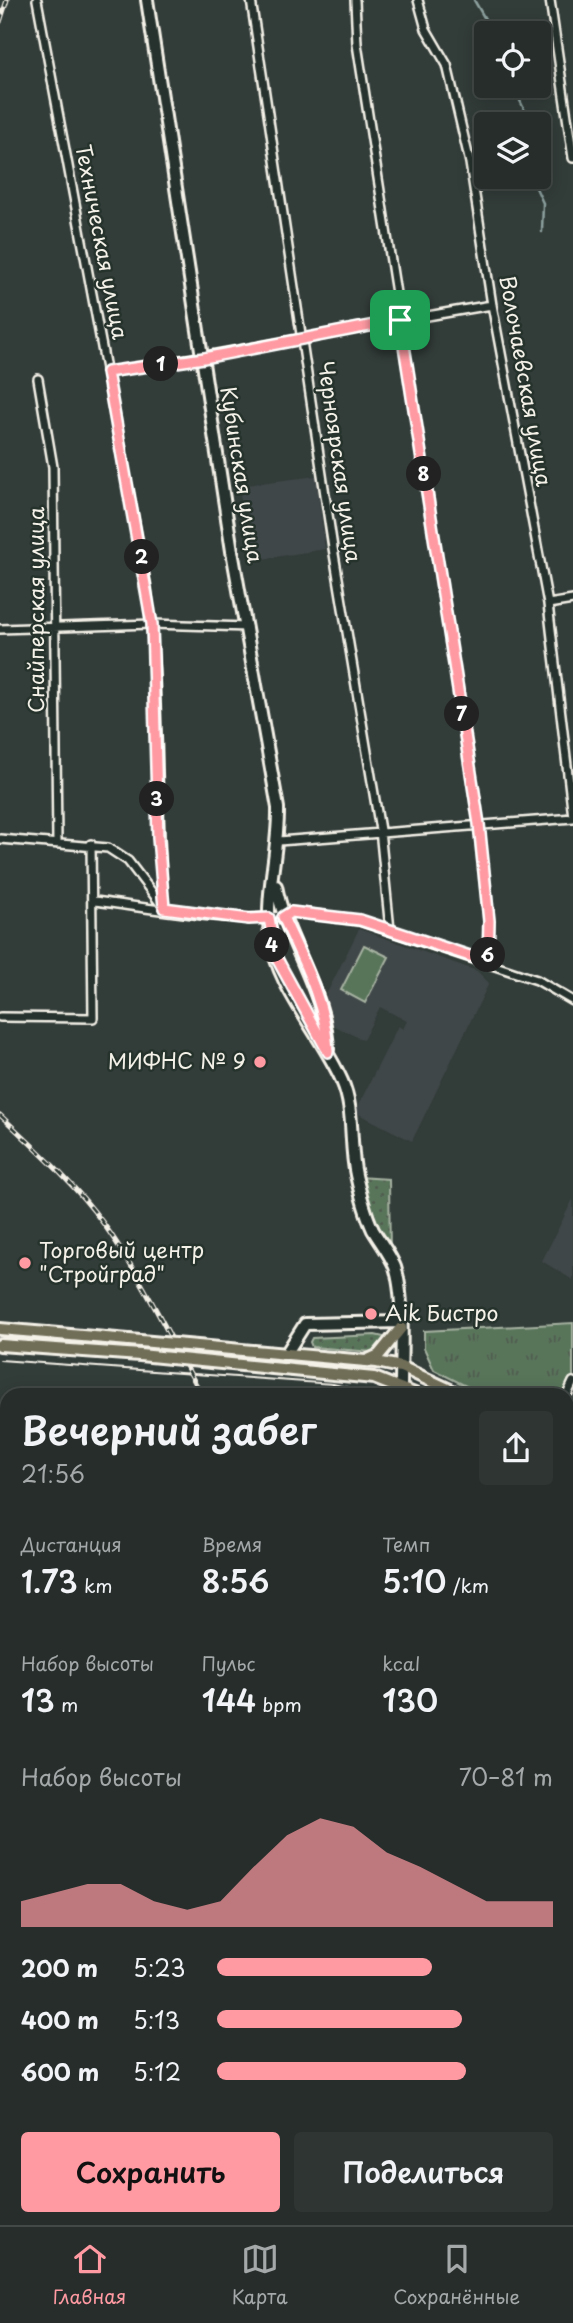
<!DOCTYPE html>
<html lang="ru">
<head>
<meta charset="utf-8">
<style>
  :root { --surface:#262d2b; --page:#2e3533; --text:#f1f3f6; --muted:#a4a8a9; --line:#424947; --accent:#ff9aa2 }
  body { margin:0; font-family:"Playpen Sans",sans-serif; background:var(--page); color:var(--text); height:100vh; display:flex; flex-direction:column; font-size:26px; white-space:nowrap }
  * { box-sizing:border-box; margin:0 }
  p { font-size:23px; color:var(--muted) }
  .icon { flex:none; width:38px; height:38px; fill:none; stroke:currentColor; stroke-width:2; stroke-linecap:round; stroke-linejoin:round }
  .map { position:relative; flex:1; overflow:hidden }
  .side { position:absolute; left:0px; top:1388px; width:574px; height:838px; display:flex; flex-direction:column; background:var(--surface); border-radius:21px 21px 0 0; box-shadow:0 4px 18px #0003,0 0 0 2px var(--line) }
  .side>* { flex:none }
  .buttons { position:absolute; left:474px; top:21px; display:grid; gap:14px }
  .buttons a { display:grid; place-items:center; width:77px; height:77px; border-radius:7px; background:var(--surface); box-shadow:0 4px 18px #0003,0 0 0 2px var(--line); font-size:35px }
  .pin { position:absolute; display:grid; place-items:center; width:60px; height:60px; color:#fff; margin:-30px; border-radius:14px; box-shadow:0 4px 10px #0006 }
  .km { position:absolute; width:35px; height:35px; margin:-18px; border-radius:50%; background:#222; color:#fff; font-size:19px; line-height:35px; text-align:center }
  .round { display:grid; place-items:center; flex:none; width:74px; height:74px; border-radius:7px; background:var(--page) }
  .head { display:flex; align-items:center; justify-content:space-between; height:119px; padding:0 21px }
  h1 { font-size:38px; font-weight:600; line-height:52px }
  .metrics { display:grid; grid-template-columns:repeat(3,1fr); gap:10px; height:119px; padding:7px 21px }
  .metrics div { display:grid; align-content:center }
  .metrics b { font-size:30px; font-weight:600 }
  .metrics small { font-size:19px; font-weight:400 }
  .metrics p { font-size:19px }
  .chart { height:196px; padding:14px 21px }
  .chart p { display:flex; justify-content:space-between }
  .chart svg { width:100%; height:126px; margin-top:7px; fill:var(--accent); opacity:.7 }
  .primary-button { display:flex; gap:14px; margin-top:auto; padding:14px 21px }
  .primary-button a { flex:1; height:80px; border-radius:7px; background:var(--accent); color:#111; font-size:28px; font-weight:600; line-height:80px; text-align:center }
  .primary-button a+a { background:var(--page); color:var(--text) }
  ul { padding:0 21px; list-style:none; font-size:23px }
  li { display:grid; grid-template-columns:112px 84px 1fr; align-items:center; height:52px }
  li i { height:18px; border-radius:9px; background:var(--accent) }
  .tabs { display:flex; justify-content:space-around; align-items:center; height:98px; border-top:2px solid var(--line); background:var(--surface); font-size:19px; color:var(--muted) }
  .tabs a { display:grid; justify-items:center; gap:4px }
  .tabs .current { color:var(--accent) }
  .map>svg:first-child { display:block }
</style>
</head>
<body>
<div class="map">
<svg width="573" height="2225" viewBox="0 0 573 2225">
  <defs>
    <pattern id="industrial-grid" width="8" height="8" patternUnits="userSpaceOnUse" patternTransform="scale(1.75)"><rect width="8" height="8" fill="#414748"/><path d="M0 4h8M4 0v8" fill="none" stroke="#5d6262"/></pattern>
    <pattern id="grass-dots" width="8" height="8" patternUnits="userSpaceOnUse" patternTransform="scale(1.75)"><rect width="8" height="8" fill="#59745a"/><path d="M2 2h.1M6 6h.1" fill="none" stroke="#505c4f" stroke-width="1.8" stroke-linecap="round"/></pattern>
    <pattern id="forest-firs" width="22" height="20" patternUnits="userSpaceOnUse" patternTransform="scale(1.75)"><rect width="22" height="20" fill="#59745a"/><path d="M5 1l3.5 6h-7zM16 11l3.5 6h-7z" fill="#505c4f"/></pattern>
    <pattern id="park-tufts" width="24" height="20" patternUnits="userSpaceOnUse" patternTransform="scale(1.75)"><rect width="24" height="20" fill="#59745a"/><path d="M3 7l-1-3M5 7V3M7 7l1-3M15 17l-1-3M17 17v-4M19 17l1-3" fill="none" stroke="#505c4f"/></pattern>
  </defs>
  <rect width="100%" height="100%" fill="#323c39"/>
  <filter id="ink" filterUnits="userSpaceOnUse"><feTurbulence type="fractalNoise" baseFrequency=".0143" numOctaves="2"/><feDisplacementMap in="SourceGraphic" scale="14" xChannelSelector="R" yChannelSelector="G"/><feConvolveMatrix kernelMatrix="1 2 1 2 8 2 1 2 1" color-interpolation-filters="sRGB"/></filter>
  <g filter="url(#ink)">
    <!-- built -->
    <path fill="#414748" d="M316 476 325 549 250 561 239 486Z
      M359 929 477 971 489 983 412 1141 355 1112 398 1026 403 1029 407 1021 380 1007 363 1040 333 1025 324 999Z
      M573 1199V1280L542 1261Z"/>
    <!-- industrial -->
    <path fill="url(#industrial-grid)" d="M7 1589V2219H567V1638L573 1640V2225H0V1604Z"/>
    <!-- grass -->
    <path fill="url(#grass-dots)" stroke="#a6b2a1" stroke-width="2" d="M358 1177 389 1179 390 1254 375 1230Z
      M375 1335 388 1338 372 1352 312 1347 310 1342 312 1338Z"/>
    <!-- forest -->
    <path fill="url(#forest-firs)" stroke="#a6b2a1" stroke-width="2" d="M567 1499 573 1502V1603L567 1601Z"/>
    <!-- park -->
    <path fill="url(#park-tufts)" stroke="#a6b2a1" stroke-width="2" d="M573 1323V1388L567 1395H484L434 1370 424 1348V1331Z"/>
    <!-- pitch -->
    <path fill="#59745a" stroke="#a6b2a1" stroke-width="2" d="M364 945 389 957 365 1003 341 990Z"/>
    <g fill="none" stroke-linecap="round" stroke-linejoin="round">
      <!-- stream -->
      <path stroke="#8ea29f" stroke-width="2.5" d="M474 0 485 19 488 33
        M513 86 524 109 525 124
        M531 177 543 203 542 232"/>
      <!-- street casing -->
      <g stroke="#f4f1e8" stroke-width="12">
        <path id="street" d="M37 0 147 588C161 694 155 802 164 908
          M251 0 333 548 380 830 390 930
          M355 0 357 44 479 824 489 921 488 962
          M418 0 426 29 447 65 470 163 492 305 548 604 573 817
          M550 0 573 158
          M107 372C236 353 363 326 492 305
          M38 379 53 467 57 842
          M548 604 573 600
          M0 629 152 624 247 627
          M0 839 108 848 128 861 164 908
          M279 841 573 818
          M94 901C132 905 263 929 291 912L360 921 537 980 573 1001
          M0 1017 93 1018 91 844
          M567 1395 573 1382"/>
      </g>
      <!-- secondary casing -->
      <g stroke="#f4f1e8" stroke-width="16">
        <path id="secondary" d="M147 0 232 551 278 808C279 849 265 894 270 934 276 987 321 1033 342 1081 355 1110 349 1144 356 1175 360 1193 365 1213 373 1230 380 1242 390 1254 395 1267 405 1297 401 1355 401 1388
          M276 886C287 944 326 991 328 1050
          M286 1354 305 1324 401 1322"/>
      </g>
      <!-- primary casing -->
      <g stroke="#f4f1e8" stroke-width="16">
        <path id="primary" d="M0 1329 129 1340
          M0 1345 140 1355
          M209 1347 377 1362 401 1367 461 1395
          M366 1361 379 1355 401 1328
          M211 1362 374 1378 417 1395
          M567 1450 573 1453
          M567 1471 573 1474"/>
      </g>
      <!-- street -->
      <use href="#street" stroke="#26332d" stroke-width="7"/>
      <!-- secondary -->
      <use href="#secondary" stroke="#26332d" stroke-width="10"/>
      <!-- primary -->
      <use href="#primary" stroke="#716e59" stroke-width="10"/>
      <!-- tram -->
      <path stroke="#f4f1e8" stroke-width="2" d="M0 1360 333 1384 376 1395
        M567 1493 573 1496"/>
      <!-- rail casing -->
      <g stroke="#f4f1e8" stroke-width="5">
        <path id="rail" d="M0 22 7 0
          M0 1115C36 1149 74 1183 103 1223 142 1277 169 1337 202 1395
          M567 1608 573 1609"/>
      </g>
      <!-- rail -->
      <use href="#rail" stroke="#26332d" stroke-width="2.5" stroke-dasharray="8" stroke-linecap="butt"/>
      <!-- primary-bridge casing -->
      <g stroke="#f4f1e8" stroke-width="16" stroke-linecap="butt">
        <path id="primary-bridge" d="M129 1340 209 1347
          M140 1355 211 1362"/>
      </g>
      <!-- primary-bridge -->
      <use href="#primary-bridge" stroke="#716e59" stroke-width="10"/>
    </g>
  </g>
  <g fill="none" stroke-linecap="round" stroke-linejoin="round" filter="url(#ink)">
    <!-- route casing -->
    <g stroke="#fff" stroke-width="14">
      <path id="route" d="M400 320 479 824 489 921 488 962 360 920 291 912 283 917C303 961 326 1003 328 1052L276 957 269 918 249 919 164 908 158 838 152 624 107 372 204 358Z"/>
    </g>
    <!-- route -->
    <use href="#route" stroke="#ff9aa2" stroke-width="9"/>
  </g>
  <!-- markers -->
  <g fill="#ff9aa2" stroke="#26332d" stroke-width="2.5">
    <circle cx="260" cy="1062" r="7"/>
    <circle cx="25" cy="1263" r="7"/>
    <circle cx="371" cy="1314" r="7"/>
  </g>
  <g text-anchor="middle" stroke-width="5" stroke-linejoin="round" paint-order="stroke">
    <!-- street labels -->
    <g font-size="21" fill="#f4f1e8" stroke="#26332d">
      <text transform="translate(101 242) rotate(79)" y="7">Техническая улица</text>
      <text transform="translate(525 381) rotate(80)" y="7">Волочаевская улица</text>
      <text transform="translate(339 462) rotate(82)" y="7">Черноярская улица</text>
      <text transform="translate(241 475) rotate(81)" y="7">Кубинская улица</text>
      <text transform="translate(37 610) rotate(-90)" y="7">Снайперская улица</text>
    </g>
    <!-- poi labels -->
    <g font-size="21" fill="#f4f1e8" stroke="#26332d" text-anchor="start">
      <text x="246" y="1069" text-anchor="end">МИФНС № 9</text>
      <text x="39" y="1258">Торговый центр<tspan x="39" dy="24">"Стройград"</tspan></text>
      <text x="385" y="1321">Aik Бистро</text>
    </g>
  </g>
</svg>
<div class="buttons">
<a><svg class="icon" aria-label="locate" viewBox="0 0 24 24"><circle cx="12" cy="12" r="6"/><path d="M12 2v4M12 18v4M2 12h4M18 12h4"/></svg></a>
<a><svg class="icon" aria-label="layers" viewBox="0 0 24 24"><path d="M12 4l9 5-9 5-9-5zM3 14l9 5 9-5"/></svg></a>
</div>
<div class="pin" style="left:400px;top:320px;background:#1e9e55"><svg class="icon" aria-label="arrive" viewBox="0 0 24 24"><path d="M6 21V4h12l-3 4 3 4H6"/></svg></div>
<b class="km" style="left:161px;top:364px">1</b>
<b class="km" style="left:142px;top:557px">2</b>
<b class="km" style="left:157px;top:799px">3</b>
<b class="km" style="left:272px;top:945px">4</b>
<b class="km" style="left:488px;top:955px">6</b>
<b class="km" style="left:462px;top:714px">7</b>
<b class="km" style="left:424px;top:474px">8</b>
<section class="side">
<div class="head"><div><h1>Вечерний забег</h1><p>21:56</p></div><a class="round"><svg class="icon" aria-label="share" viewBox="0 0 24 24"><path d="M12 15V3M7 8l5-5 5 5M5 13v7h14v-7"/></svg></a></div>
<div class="metrics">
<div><p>Дистанция</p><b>1.73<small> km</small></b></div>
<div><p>Время</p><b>8:56</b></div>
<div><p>Темп</p><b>5:10<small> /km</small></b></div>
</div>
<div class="metrics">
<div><p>Набор высоты</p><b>13<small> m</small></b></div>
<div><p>Пульс</p><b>144<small> bpm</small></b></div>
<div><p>kcal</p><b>130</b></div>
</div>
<div class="chart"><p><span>Набор высоты</span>70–81 m</p>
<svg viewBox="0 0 160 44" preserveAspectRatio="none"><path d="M0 44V35L10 32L20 29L30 29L40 35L50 38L60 35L70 23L80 12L90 6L100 9L110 18L120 23L130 29L140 35L150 35L160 35V44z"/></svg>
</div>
<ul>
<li><b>200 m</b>5:23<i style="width:64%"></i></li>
<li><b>400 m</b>5:13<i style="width:73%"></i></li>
<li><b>600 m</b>5:12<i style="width:74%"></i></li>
</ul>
<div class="primary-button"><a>Сохранить</a><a>Поделиться</a></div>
</section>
</div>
<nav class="tabs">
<a class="current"><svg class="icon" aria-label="home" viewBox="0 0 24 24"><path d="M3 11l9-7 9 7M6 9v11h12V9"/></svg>Главная</a>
<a><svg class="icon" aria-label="map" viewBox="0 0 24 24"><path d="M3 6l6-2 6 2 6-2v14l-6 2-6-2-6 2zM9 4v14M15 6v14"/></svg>Карта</a>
<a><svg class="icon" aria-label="saved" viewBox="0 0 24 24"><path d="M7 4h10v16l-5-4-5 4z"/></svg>Сохранённые</a>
</nav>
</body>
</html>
